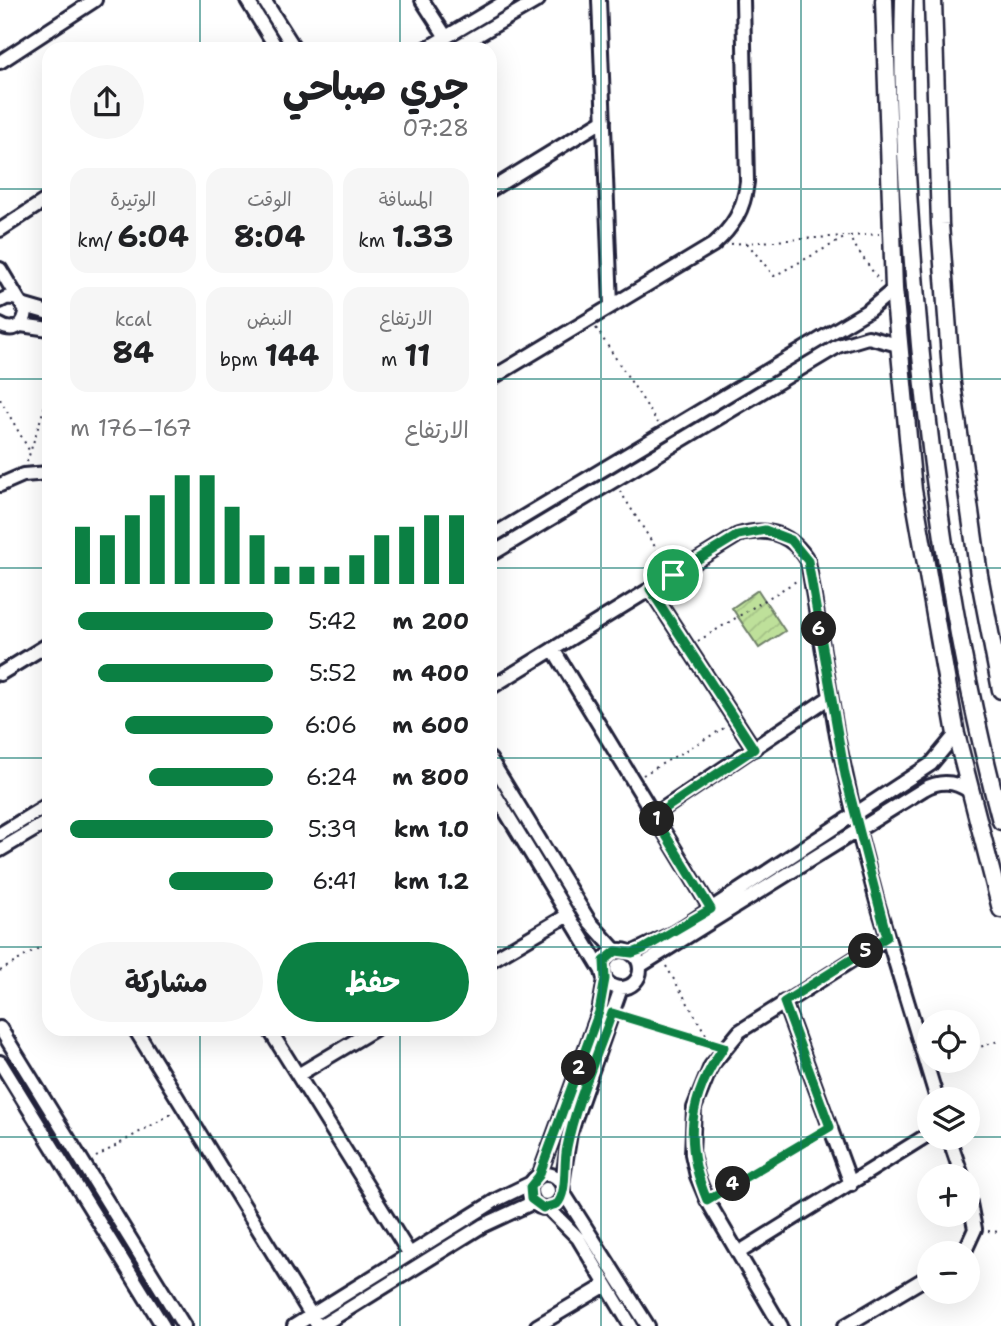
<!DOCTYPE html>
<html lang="ar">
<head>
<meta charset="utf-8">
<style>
  :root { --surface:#fff; --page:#f6f6f6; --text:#202124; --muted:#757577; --accent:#0b8043 }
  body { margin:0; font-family:"Shantell Sans","Playpen Sans Arabic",sans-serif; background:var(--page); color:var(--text); direction:rtl; height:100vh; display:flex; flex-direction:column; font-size:26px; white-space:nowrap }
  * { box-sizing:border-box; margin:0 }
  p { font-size:23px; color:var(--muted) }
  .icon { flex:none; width:38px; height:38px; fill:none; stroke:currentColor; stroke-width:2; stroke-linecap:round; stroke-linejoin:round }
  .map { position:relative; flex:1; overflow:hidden; direction:ltr }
  .panel { position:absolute; left:42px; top:42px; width:455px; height:994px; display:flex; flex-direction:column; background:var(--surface); border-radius:21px; box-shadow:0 7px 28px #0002; direction:rtl }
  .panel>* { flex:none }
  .buttons { position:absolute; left:917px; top:1010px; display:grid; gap:14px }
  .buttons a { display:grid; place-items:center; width:63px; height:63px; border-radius:50%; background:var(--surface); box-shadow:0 7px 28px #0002; font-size:35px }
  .pin { position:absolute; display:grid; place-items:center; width:60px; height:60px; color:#fff; margin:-30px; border:4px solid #fff; border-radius:50%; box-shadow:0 2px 7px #0007 }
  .km { position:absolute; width:35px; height:35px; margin:-18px; border-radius:50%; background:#222; color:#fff; font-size:19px; line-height:35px; text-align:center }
  .round { display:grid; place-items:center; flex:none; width:74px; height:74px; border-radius:37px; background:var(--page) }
  .overview { display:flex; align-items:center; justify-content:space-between; height:119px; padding:0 28px }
  h1 { font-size:38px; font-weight:700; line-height:52px }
  .metrics { display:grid; grid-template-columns:repeat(3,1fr); gap:10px; height:119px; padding:7px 28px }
  .metrics div { display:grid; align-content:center; border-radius:18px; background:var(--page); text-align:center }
  .metrics b { font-size:30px; font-weight:700 }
  .metrics small { font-size:19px; font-weight:400 }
  .metrics p { font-size:19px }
  .chart { height:196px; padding:14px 28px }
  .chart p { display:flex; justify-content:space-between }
  .chart svg { width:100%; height:126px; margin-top:7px; stroke:var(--accent); stroke-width:6 }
  .cta { display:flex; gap:14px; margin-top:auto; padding:14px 28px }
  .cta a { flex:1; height:80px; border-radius:42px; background:var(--accent); color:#fff; font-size:28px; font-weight:700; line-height:80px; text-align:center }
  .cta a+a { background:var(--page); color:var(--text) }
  ul { padding:0 28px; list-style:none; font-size:23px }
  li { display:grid; grid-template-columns:112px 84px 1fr; align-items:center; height:52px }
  li i { height:18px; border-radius:9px; background:var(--accent) }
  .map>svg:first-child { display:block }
</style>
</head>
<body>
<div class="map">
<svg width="1001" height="1326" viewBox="0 0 1001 1326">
  <defs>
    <pattern id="garden-furrows" width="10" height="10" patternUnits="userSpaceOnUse" patternTransform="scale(1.75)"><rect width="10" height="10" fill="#bee09a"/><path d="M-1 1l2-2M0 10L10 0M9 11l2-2" fill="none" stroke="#a3c086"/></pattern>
  </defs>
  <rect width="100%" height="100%" fill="#fff"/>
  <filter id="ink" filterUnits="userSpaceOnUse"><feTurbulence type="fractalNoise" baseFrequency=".0143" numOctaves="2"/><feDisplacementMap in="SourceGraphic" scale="14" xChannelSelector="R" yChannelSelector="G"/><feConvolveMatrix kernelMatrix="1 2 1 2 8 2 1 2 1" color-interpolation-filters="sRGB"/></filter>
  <g filter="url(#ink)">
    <!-- garden -->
    <path fill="url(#garden-furrows)" stroke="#70816a" stroke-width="2" d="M758 590 785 631 759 648 732 608Z"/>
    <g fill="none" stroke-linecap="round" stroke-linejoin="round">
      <!-- street casing -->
      <g stroke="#22223b" stroke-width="18">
        <path id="street" d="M247 0 277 49
          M264 0 295 49
          M422 0 446 37
          M599 0 611 305
          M426 49 508 0
          M454 49 538 0
          M0 62 95 0
          M490 190 604 120
          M0 230 49 198
          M0 269 18 299
          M0 301 8 297 18 299 26 311C25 326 13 333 0 325
          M25 306 49 313
          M21 325 49 329
          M490 379 713 245C733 227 744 210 747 182L743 0
          M0 485 23 475 49 473
          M490 537 869 310 894 289
          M490 555 838 346 868 337 898 345
          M650 589 754 749
          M553 649 711 909
          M0 674 49 644
          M490 688 738 535C768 526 792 534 808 561L837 736 854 814 877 902 937 1099
          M490 759 589 921 616 951
          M490 786 602 971
          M654 815 830 697
          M0 834 49 804
          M0 850 49 821
          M602 969a19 19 0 1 1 38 0a19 19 0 1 1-38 0Z
          M632 953 674 933 931 764 956 734
          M490 961 568 915
          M640 966 924 789C940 780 954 781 969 791
          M784 1002 851 1184
          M0 1028 184 1326
          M135 1029 318 1326
          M269 1029 409 1253
          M0 1062 163 1326
          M298 1075 375 1029
          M949 1138 962 1176
          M529 1191a17 17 0 1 1 34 0a17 17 0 1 1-34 0Z
          M539 1176 599 1012 605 979
          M562 1184 570 1133 621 988
          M563 1192 648 1326
          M548 1208 578 1238 631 1326
          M738 1253 929 1134
          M964 1253 975 1229 968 1193
          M294 1326 498 1199 531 1183
          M321 1326 482 1226 534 1202
          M537 1326 606 1285
          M781 1326 707 1200 697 1176 692 1154 694 1108 711 1066 740 1031 887 938
          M845 1326 929 1276"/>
      </g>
      <!-- secondary casing -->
      <g stroke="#22223b" stroke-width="21">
        <path id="secondary" d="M884 0 894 289 913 490 956 734 1001 909
          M904 0C901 95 907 192 915 287 929 466 954 647 1001 821
          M933 0 940 224 952 384 979 575 1001 690"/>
      </g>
      <!-- path -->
      <path stroke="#22223b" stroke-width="2" stroke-dasharray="2 5" stroke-linecap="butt" d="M850 236 879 234
        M747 243 774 276 848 236 880 282
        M731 244 844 236
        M596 328 658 423
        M0 399 29 450
        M27 462 49 393
        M620 491 667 566
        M698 641 798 580
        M643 775 726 727
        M666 966 711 1043
        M0 971 49 942
        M624 1017 713 1044
        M968 1051 1001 1040
        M96 1157 173 1113
        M716 1194 820 1133
        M988 1231 1001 1232"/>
      <!-- street -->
      <use href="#street" stroke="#fff" stroke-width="12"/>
      <!-- secondary -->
      <use href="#secondary" stroke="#fff" stroke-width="16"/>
    </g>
  </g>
  <g fill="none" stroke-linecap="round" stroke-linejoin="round" filter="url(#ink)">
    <!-- route casing -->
    <g stroke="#fff" stroke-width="14">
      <path id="route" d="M765 530 791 540 808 561 845 775 887 937 784 1002 830 1127 707 1200C683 1143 688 1097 724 1047L612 1013C597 1057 576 1101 567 1147 563 1164 568 1192 557 1204L543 1208 531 1199 530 1187 539 1176 599 1012 605 979 604 961 616 951 632 953 643 949 711 909 654 816 754 749 650 589 738 535Z"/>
    </g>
    <!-- route -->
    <use href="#route" stroke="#0b8043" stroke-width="9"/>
  </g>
  <!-- grid -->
  <path fill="none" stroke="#0f766e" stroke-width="2" stroke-opacity="0.55" d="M200 0V49M400 0V49M601 0V1326M801 0V1326M0 189H49M490 189H1001M0 379H49M490 379H1001M0 568H49M490 568H1001M0 758H49M490 758H1001M0 947H49M490 947H1001M200 1029V1326M400 1029V1326M0 1137H929M968 1137H1001"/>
</svg>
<div class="buttons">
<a><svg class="icon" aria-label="locate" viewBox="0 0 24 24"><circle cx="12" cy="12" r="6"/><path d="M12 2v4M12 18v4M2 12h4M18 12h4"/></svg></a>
<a><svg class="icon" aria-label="layers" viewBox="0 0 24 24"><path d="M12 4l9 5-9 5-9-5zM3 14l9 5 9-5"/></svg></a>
<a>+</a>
<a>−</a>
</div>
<div class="pin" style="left:673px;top:575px;background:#1e9e55"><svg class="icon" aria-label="arrive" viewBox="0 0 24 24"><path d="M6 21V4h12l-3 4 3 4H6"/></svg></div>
<b class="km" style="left:657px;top:819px">1</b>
<b class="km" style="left:579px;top:1068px">2</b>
<b class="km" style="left:733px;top:1184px">4</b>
<b class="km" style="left:866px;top:951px">5</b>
<b class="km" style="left:819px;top:629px">6</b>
<section class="panel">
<div class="overview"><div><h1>جري صباحي</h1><p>07:28</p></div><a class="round"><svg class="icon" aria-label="share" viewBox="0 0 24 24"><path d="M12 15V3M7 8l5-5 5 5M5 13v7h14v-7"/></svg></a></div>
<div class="metrics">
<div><p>المسافة</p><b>1.33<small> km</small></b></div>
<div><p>الوقت</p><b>8:04</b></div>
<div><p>الوتيرة</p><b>6:04<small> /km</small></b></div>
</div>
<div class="metrics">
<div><p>الارتفاع</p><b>11<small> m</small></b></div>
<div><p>النبض</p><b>144<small> bpm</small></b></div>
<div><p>kcal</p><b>84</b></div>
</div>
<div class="chart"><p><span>الارتفاع</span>167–176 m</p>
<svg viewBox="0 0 160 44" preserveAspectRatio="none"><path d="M5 44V24M15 44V27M25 44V20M35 44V13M45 44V6M55 44V6M65 44V17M75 44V27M85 44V38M95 44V38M105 44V38M115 44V34M125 44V27M135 44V24M145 44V20M155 44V20"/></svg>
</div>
<ul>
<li><b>200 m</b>5:42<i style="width:96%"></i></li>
<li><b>400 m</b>5:52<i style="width:86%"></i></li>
<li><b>600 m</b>6:06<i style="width:73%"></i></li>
<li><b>800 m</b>6:24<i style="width:61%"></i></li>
<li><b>1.0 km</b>5:39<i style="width:100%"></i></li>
<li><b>1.2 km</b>6:41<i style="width:51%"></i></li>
</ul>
<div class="cta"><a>حفظ</a><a>مشاركة</a></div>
</section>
</div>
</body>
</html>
